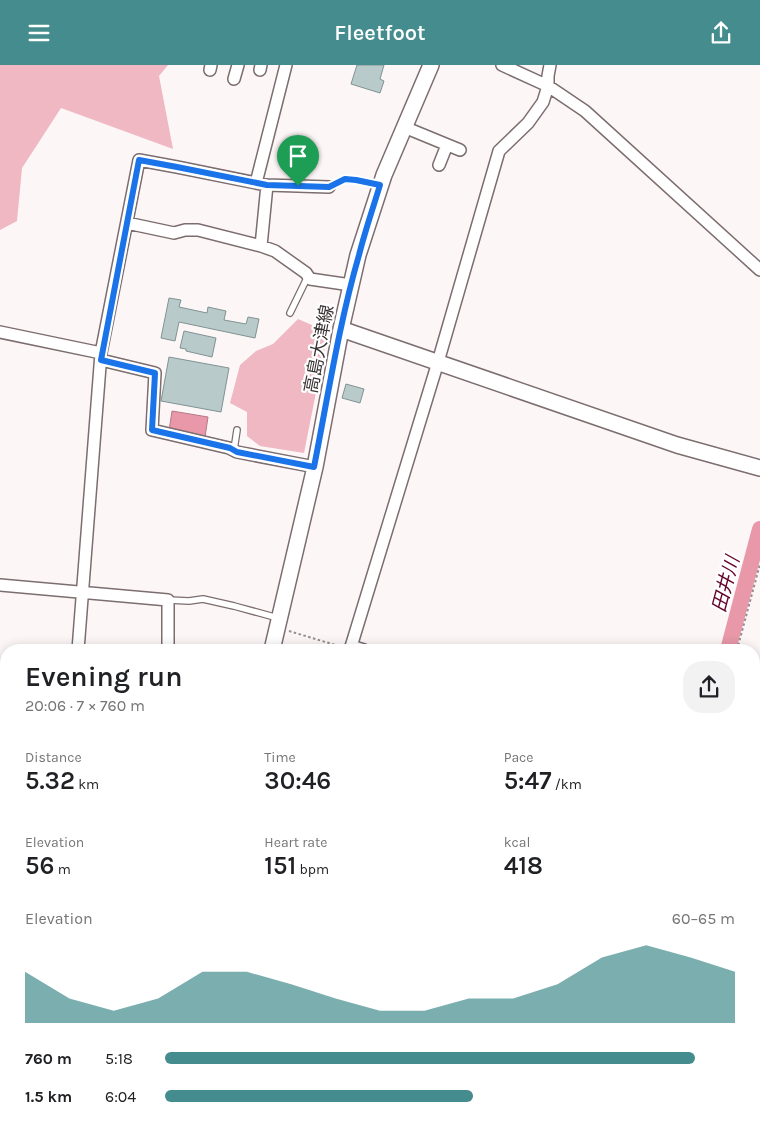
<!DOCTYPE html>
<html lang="en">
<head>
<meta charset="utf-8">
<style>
  :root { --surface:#fff; --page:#f2f2f2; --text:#202124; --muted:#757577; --accent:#448c8d }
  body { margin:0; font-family:Karla,"Noto Sans JP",sans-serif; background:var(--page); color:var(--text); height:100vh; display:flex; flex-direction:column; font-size:19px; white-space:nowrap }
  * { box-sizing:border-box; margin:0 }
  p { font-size:16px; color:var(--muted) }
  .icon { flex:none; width:28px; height:28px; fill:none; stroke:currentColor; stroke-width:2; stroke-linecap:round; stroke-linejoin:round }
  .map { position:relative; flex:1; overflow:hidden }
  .panel { position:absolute; left:0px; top:579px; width:760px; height:481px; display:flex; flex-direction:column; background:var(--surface); border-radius:20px 20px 0 0; box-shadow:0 2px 12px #0003 }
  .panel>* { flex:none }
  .pin { position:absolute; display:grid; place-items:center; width:42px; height:42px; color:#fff; margin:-51px -21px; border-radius:50% 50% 50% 0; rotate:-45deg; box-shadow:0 0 5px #0007 }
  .pin .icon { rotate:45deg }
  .round { display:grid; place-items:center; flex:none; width:52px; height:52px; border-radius:20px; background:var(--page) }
  .summary { display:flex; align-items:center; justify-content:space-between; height:85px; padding:0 25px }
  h1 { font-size:28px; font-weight:600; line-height:38px }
  .metrics { display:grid; grid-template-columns:repeat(3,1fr); gap:8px; height:85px; padding:5px 25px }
  .metrics div { display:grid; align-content:center }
  .metrics b { font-size:25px; font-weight:600 }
  .metrics small { font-size:14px; font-weight:400 }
  .metrics p { font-size:14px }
  .chart { height:140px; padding:10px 25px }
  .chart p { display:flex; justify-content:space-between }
  .chart svg { width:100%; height:90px; margin-top:5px; fill:var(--accent); opacity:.7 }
  ul { padding:0 25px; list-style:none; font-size:16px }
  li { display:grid; grid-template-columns:80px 60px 1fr; align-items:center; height:38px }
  li i { height:12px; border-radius:6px; background:var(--accent) }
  header { display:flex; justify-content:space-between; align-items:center; height:65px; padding:0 25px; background:var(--accent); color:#fff; font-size:22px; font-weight:600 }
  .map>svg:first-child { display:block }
</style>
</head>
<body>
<header><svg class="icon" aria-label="menu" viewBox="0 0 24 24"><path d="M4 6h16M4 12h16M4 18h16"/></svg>Fleetfoot<svg class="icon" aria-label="share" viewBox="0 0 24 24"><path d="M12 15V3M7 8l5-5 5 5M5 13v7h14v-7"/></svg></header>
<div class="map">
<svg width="760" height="1059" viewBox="0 0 760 1059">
  <rect width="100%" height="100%" fill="#fdf6f7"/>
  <!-- green -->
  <path fill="#efb8c2" d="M0 0H168L159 11 173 84 61 43 22 103 17 156 0 165Z
    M298 254 328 267 304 388 260 381 247 371V347L230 338 240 300 256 286 273 279Z"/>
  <!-- water -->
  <path fill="#e898a8" stroke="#b47985" d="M172 346 208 352 205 372 169 366Z"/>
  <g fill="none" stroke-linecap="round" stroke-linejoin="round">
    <!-- river -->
    <path stroke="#e898a8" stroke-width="16" d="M728 585 760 464
      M0 689 6 700
      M754 867 760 869
      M0 878 6 863"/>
  </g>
  <!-- building -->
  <path fill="#b9caca" stroke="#819292" d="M357 0H384L380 14 384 16 380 28 351 19Z
    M169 233 181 235 179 242 207 248 208 242 226 246 224 255 246 259 248 252 259 254 255 273 179 257 175 276 161 273Z
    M184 266 216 273 212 292 186 286V284L180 283Z
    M169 292 229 303 221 347 161 336Z
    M346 319 364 324 360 338 342 333Z"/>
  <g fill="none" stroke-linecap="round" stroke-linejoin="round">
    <!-- lane casing -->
    <g stroke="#7c6d6f" stroke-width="8">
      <path id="lane" d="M290 248 308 211
        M234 385 237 365
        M168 535 189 536 203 534 234 541 278 553"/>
    </g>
    <!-- street casing -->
    <g stroke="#7c6d6f" stroke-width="14">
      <path id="street" d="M502 0 548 21 585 46 760 205
        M210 5 211 0
        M260 5 261 0
        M234 14 238 0
        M404 62 460 85
        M439 100 447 80
        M256 118 267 120 329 122
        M127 158 174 168 185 165H198L261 181 275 186 306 208 310 214 351 220
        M261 181 267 120
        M0 267 101 288
        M101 295 155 308 152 365 229 383 237 387 315 402
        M0 520 168 535V585
        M351 581 364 585
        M78 585 101 288 139 95 177 102 256 118 286 0
        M350 585 438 297 499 86 528 58 543 37 548 21V11L550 0
        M754 698 760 700
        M0 857H6
        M754 935V930L760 909
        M0 943 6 945
        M754 1005 760 1007
        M373 1054 391 1059
        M295 1059 297 1054
        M558 1059 559 1054
        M699 1059 700 1054"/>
    </g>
    <!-- secondary casing -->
    <g stroke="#7c6d6f" stroke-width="18">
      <path id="secondary" d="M341 264 677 380 760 403
        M272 585 315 402 341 264 358 190 384 110 431 0
        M0 652 6 655
        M0 849 6 833
        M754 858 760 860
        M150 1059 151 1054
        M629 1059 630 1054"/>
    </g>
    <!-- path -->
    <path stroke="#958e8f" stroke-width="2" stroke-dasharray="2.5 2.5" stroke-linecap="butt" d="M338 118C349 113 358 115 369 118
      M289 566 342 582
      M737 585 760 499"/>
    <!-- lane -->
    <use href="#lane" stroke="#fff" stroke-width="5.5"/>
    <!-- street -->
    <use href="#street" stroke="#fff" stroke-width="11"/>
    <!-- secondary -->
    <use href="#secondary" stroke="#fff" stroke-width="15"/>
  </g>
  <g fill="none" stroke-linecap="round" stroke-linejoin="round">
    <!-- route casing -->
    <g stroke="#fff" stroke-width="10">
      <path id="route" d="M139 95 177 102 267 120 329 122 345 114 356 115 380 120C373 143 365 166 359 190 339 259 328 331 314 402L237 387 230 383 152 365 155 308 101 295Z"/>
    </g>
    <!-- route -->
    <use href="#route" stroke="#1a73e8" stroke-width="6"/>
  </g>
  <g text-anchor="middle" stroke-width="4.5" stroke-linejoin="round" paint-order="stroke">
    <!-- street labels -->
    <g font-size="18" fill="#393233" stroke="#fff">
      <text transform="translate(319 284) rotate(-79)" y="6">高島大津線</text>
    </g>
    <!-- water labels -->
    <g font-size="19" font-style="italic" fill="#65032a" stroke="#fff">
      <text transform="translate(725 519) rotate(-75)" y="7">田井川</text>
    </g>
  </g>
</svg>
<div class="pin" style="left:298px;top:121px;background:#1e9e55"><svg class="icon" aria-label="arrive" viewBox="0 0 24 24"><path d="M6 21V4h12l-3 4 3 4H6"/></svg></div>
<section class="panel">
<div class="summary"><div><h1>Evening run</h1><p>20:06 · 7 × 760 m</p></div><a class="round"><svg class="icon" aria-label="share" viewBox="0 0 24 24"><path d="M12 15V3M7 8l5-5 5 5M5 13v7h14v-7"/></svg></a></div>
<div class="metrics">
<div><p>Distance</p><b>5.32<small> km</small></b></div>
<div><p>Time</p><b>30:46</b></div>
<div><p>Pace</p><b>5:47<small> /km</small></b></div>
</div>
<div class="metrics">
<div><p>Elevation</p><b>56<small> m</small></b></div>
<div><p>Heart rate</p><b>151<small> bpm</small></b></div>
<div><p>kcal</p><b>418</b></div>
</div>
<div class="chart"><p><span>Elevation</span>60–65 m</p>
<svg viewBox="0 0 160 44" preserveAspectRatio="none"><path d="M0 44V19L10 32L20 38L30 32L40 19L50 19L60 25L70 32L80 38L90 38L100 32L110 32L120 25L130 12L140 6L150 12L160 19V44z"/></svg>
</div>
<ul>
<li><b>760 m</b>5:18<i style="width:93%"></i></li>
<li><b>1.5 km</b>6:04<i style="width:54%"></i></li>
</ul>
</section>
</div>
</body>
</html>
